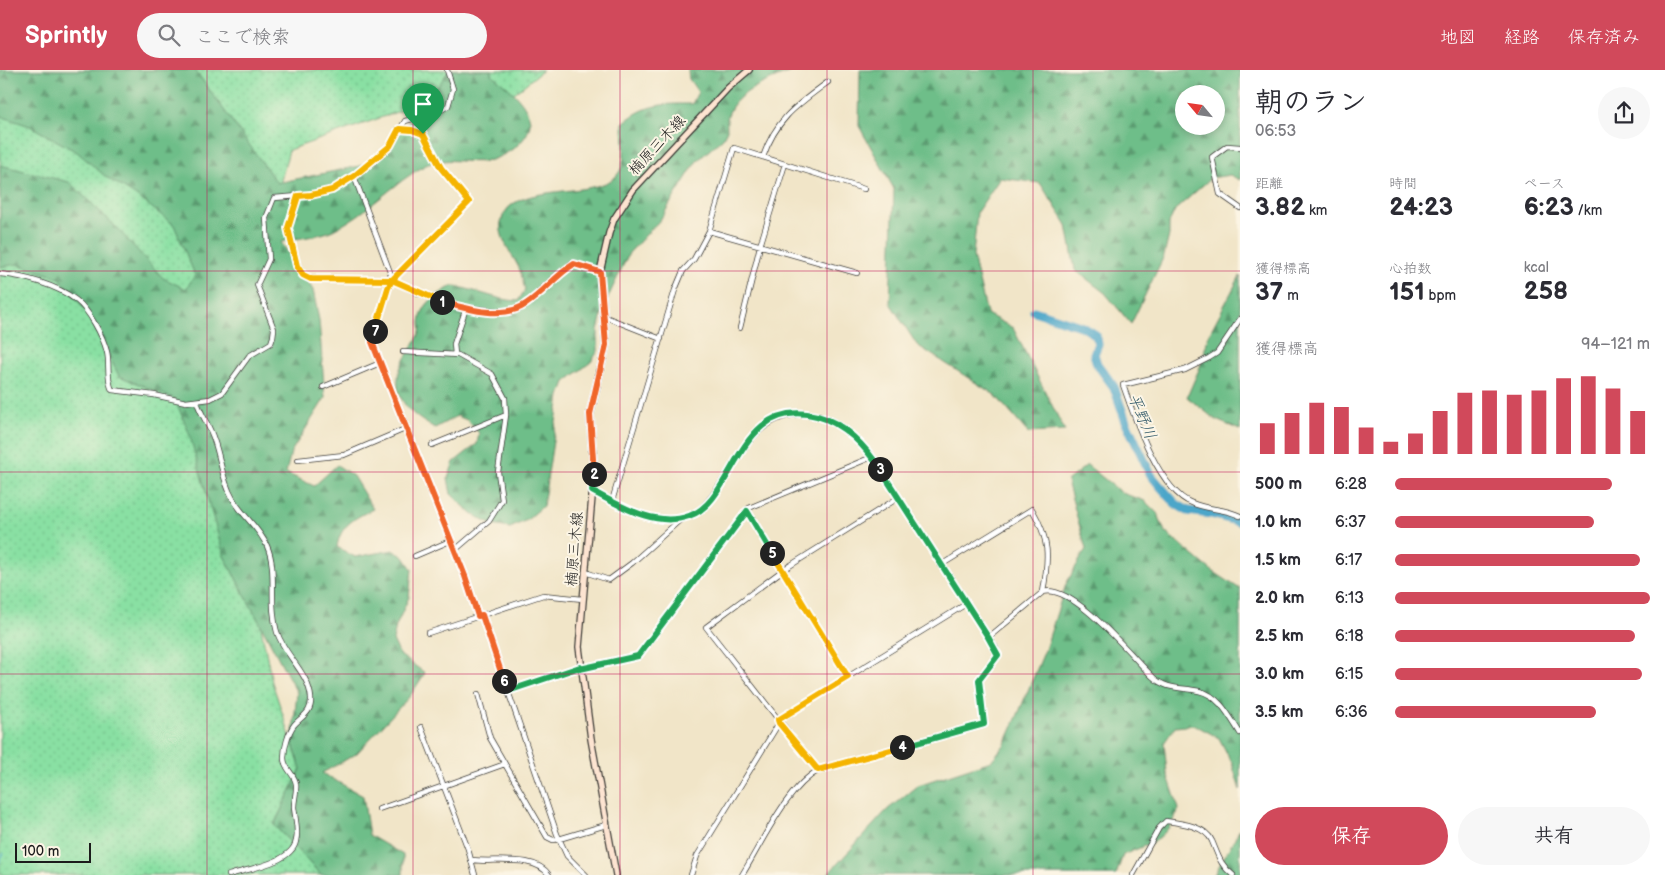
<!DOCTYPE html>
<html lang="ja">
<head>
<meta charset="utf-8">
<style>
  :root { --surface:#fff; --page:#f7f7f7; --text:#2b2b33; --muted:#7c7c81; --accent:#d1495b }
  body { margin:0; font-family:"Balsamiq Sans","Klee One",sans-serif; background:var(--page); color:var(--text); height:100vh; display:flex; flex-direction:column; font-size:19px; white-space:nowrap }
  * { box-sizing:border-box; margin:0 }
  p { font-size:16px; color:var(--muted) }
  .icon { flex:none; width:28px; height:28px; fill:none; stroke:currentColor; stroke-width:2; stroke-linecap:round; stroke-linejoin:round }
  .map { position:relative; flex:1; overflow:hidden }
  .details { display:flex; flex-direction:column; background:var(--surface); width:425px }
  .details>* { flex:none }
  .needle { width:32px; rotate:299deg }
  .tools { position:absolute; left:1175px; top:15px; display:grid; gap:10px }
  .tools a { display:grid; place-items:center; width:50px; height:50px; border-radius:50%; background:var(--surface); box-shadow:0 2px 8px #0003; font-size:25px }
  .scale { position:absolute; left:15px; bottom:12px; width:76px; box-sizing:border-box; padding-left:5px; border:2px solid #1c1c1c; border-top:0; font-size:14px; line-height:18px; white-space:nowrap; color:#1c1c1c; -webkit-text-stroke:4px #fcf5e5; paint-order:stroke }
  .pin { position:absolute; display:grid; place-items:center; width:42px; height:42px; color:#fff; margin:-51px -21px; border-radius:50% 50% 50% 0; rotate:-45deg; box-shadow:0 0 5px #0007 }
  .pin .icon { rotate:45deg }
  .km { position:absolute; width:25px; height:25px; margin:-12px; border-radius:50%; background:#222; color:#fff; font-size:14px; line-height:25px; text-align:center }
  .round { display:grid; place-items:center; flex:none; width:52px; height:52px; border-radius:26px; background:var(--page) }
  .summary { display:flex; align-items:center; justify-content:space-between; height:85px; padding:0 15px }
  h1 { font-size:28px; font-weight:700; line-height:38px }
  .stats { display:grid; grid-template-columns:repeat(3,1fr); gap:8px; height:85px; padding:5px 15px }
  .stats div { display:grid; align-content:center }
  .stats b { font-size:25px; font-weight:700 }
  .stats small { font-size:14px; font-weight:400 }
  .stats p { font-size:14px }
  .chart { height:140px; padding:10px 15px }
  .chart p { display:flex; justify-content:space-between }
  .chart svg { width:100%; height:90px; margin-top:5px; stroke:var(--accent); stroke-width:6 }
  .cta { display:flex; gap:10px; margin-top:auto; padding:10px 15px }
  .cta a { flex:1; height:58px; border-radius:30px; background:var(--accent); color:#fff; font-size:20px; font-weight:700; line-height:58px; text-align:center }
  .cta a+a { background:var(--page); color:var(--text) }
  ul { padding:0 15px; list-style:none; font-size:16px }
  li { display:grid; grid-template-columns:80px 60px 1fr; align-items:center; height:38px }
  li i { height:12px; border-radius:6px; background:var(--accent) }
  header { display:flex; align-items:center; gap:30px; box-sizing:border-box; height:70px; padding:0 25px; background:var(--accent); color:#fff }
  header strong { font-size:24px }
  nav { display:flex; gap:28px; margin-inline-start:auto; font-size:18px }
  .search { width:350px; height:45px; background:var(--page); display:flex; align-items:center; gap:12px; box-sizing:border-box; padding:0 18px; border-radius:28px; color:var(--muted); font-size:19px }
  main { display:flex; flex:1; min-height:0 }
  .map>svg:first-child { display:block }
</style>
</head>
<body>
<header>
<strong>Sprintly</strong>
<div class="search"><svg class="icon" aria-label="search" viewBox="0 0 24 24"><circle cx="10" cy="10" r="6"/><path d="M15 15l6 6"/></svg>ここで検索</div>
<nav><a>地図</a><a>経路</a><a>保存済み</a></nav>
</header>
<main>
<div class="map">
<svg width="1240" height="805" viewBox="0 0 1240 805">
  <defs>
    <pattern id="grass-dots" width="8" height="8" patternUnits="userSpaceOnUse" patternTransform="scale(1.25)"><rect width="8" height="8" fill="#89e0a3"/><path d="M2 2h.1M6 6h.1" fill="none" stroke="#76c08c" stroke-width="1.8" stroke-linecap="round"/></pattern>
    <pattern id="forest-firs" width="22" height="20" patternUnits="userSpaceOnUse" patternTransform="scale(1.25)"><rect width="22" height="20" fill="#6ebe89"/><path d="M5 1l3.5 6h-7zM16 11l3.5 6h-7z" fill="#5a9a6f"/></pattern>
  </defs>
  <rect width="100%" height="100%" fill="#fcf5e5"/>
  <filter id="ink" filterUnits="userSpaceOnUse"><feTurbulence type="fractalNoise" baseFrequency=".02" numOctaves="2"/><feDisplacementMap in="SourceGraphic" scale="10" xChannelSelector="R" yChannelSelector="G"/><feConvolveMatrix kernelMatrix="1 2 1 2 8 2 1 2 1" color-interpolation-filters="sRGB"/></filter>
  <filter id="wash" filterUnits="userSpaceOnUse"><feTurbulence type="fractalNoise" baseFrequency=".0096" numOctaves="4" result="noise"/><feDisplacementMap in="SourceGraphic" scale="20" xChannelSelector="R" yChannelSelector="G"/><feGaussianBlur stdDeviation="1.12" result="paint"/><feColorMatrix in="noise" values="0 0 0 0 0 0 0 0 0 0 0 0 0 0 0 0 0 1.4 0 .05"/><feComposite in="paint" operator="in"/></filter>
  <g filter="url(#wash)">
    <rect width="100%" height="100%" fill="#f1e5c8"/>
    <!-- grass -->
    <path fill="url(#grass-dots)" stroke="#527e60" d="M0 0H543L502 33 414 36 289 80 271 149 253 517 272 612 301 699 274 755 321 805H0Z"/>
    <!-- forest -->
    <path fill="url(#forest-firs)" stroke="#456d52" fill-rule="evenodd" d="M0 0H195L277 113 374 93 430 28 449 0H491V4C505 15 523 28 529 46 536 68 505 87 487 91 468 94 444 86 426 95 393 113 367 144 333 160 318 167 297 168 281 172L313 220 319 250 325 328 291 382 286 403 314 416 337 395 353 406 373 439C355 448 340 455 337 477L355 487 393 480 404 487 412 499 409 527 396 556 393 570 400 585 425 603 410 626 356 684 322 703 363 726 369 765 403 785V805H321L274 755 301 699 292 671 297 623 224 486 189 363 175 329 119 306 88 244 60 208 17 194 0 197V95L69 112 114 155 163 208 186 219 195 205 174 155 138 127 106 107 77 82 30 56 0 46Z
      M688 0H795C769 11 722 24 727 60L723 68 696 92 660 150 629 183 604 236 598 260V281L591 292 565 312 560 326 543 436 527 450 510 458 492 455 472 444 451 424 448 408 454 392 477 374 479 363 467 350 457 346 435 358C413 347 390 328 400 299 404 287 413 277 419 265 422 260 419 253 421 247 425 230 439 224 452 216 475 219 495 230 518 231L525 220C523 213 522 204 519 198 513 185 498 168 501 152 510 107 604 133 620 101 627 87 623 69 623 53 647 33 663 34 692 34L698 22 689 9Z
      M860 0H1240V110L1230 105 1211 108 1175 140 1169 153V165L1164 186 1131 254 1105 223 1075 200 1067 155 1040 113 1000 108 977 142 973 186 987 244 1013 258 1065 361 1028 363 995 325 917 275 890 233 894 119 859 56ZM1184 24H1216V56H1184Z
      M1240 206V360L1216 350 1187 327 1200 297 1209 264Z
      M1087 395 1122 423 1145 431 1158 444 1165 462 1211 500 1240 519V720L1232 693 1219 668 1195 655 1175 657 1164 673 1167 703 1179 739C1165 771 1153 772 1123 785L1116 805H827L887 740 918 715 991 691 1005 674 1016 649 1045 580 1066 514 1086 479 1067 411Z
      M1240 759V805H1214Z"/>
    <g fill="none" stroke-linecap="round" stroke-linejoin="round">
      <!-- stream -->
      <path stroke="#4ca6c9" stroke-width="1" d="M0 793 3 783"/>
      <!-- river -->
      <path stroke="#4ca6c9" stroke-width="9" d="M1034 241 1083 257 1096 265 1098 274 1094 284 1097 294 1114 317 1126 352 1151 405 1160 416 1176 434 1188 441 1211 444 1240 452"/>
    </g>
  </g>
  <g filter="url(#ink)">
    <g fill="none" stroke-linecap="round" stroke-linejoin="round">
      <!-- street casing -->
      <g stroke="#3c3a36" stroke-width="6">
        <path id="street" d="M399 59 412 60 423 64 441 98 469 132 393 210 388 218 372 272 465 506 478 546
          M1240 77 1227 76 1212 87 1220 124 1240 138
          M763 87C776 49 797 35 828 12
          M354 106 393 210
          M298 126 288 159 297 195 303 205 311 209 393 210 418 223 458 237 507 242 519 239 528 233 557 205 574 193 600 202
          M709 161 857 203
          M0 204C23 206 57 215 76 230 89 240 103 266 107 282 110 294 106 308 112 320L154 325 186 332 210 329 222 323 249 286 271 273 273 267 274 259 257 215 269 189 266 148 274 128 311 125 332 119 354 106 381 85 390 76 405 51 438 42 448 36 453 19 447 0
          M603 246 661 269
          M1240 249 1217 283 1209 288 1185 300 1123 315C1134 346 1159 421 1192 433 1207 440 1224 438 1240 446
          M740 258 760 176 785 94
          M403 282 458 285 492 304 505 328 506 345 498 402 502 430 489 451 454 481
          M455 284 454 274 466 238
          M323 317 380 293
          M197 332C201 345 210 356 214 370 221 389 222 410 232 427 241 445 259 457 267 476 278 501 268 532 277 562 284 585 309 603 311 628 312 643 302 646 294 655 288 663 284 678 284 688 284 699 295 704 296 714 297 722 294 729 294 737 295 748 299 760 296 771 292 793 247 799 229 805
          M432 375 506 345
          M298 390 344 385 405 359
          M592 421C621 436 655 458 689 446 698 443 703 437 709 430 736 397 749 348 799 344 828 341 855 366 872 387L996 578 998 585 979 610 984 654 819 700C786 718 762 773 742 805
          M612 431 675 220 683 201 694 189 709 161 734 78 864 119
          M747 441 848 607
          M415 486 450 471
          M941 495 1032 439C1050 470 1049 487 1043 522
          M585 502 609 510 632 493 681 449
          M482 545 557 764 567 786 586 805
          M428 563 543 525 583 529
          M989 567 1043 522C1073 513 1131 586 1153 607 1166 620 1182 617 1199 621 1219 625 1230 647 1240 663
          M580 599 638 586 749 438 872 387
          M508 621 580 597
          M478 624 490 668 547 767 553 770 559 769 606 755
          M778 650 966 534
          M421 657 468 779 475 805
          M818 700 706 557 783 500 898 428
          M379 739 505 694
          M472 790C495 793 535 784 549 805
          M691 805 697 786 779 653
          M1133 805 1159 758 1166 751C1181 753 1206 756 1212 771 1218 785 1220 795 1233 805"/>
      </g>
      <!-- secondary casing -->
      <g stroke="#3c3a36" stroke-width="8">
        <path id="secondary" d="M616 805 591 669 579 577 594 404 590 345 606 275 600 202 609 163 614 149 633 120 728 18 749 0"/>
      </g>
      <!-- street -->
      <use href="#street" stroke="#fff" stroke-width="4.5"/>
      <!-- secondary -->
      <use href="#secondary" stroke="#fde4d1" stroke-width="5.5"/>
    </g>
  </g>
  <g fill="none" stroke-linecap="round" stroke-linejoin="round" filter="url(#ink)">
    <!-- split-1 casing -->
    <g stroke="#fff" stroke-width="10">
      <path id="split-1" d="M423 64 412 60 399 59 390 76 354 106 332 120 311 125 298 126 288 158 297 196 303 205 311 209 392 210 442 232"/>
    </g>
    <!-- split-2 casing -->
    <g stroke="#fff" stroke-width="10">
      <path id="split-2" d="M442 232C467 239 504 250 526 234 544 222 556 205 574 194L600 202 606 275 590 344 594 404"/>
    </g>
    <!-- split-3 casing -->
    <g stroke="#fff" stroke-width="10">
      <path id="split-3" d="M594 404 592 421C621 436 655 458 689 446 736 431 737 325 817 346 844 353 866 377 880 399"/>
    </g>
    <!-- split-4 casing -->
    <g stroke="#fff" stroke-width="10">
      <path id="split-4" d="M880 399 988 567 998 585 979 610 984 654 902 677"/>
    </g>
    <!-- split-5 casing -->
    <g stroke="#fff" stroke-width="10">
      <path id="split-5" d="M772 483 848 607 778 650 779 653 818 700 902 677"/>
    </g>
    <!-- split-6 casing -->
    <g stroke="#fff" stroke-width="10">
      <path id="split-6" d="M504 611 508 621 580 597V599L638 586 747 441 772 483"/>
    </g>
    <!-- split-7 casing -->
    <g stroke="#fff" stroke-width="10">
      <path id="split-7" d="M375 261 372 272 465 506 478 546 482 545 504 611"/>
    </g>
    <!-- split-8 casing -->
    <g stroke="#fff" stroke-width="10">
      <path id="split-8" d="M375 261 388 218 392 210 469 132 441 98 423 64"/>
    </g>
    <!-- split-1 -->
    <use href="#split-1" stroke="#f5b400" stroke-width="6"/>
    <!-- split-2 -->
    <use href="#split-2" stroke="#f0652b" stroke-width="6"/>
    <!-- split-3 -->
    <use href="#split-3" stroke="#22a559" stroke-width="6"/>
    <!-- split-4 -->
    <use href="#split-4" stroke="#22a559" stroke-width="6"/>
    <!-- split-5 -->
    <use href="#split-5" stroke="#f5b400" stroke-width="6"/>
    <!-- split-6 -->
    <use href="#split-6" stroke="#22a559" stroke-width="6"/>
    <!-- split-7 -->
    <use href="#split-7" stroke="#f0652b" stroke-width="6"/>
    <!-- split-8 -->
    <use href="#split-8" stroke="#f5b400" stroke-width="6"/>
  </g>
  <!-- grid -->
  <path fill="none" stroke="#c2185b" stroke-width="1" stroke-opacity="0.55" d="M207 0V805M413 0V805M620 0V805M827 0V805M1033 0V805M0 201H1240M0 402H1240M0 604H1240"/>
  <g text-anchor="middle" stroke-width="4" stroke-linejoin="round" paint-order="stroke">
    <!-- street labels -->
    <g font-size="15" fill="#1c1c1c" stroke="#fcf5e5">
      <text transform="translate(657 75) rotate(-47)" y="5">楠原三木線</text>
      <text transform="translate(574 479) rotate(-85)" y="5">楠原三木線</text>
    </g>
    <!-- water labels -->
    <g font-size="16" font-style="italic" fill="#325a6a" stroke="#fcf5e5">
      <text transform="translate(1143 346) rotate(67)" y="6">平野川</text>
    </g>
  </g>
</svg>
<div class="tools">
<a><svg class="needle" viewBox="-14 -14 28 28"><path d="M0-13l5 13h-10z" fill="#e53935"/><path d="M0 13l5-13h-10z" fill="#7c7c81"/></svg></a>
</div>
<div class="scale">100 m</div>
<div class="pin" style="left:423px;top:64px;background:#1e9e55"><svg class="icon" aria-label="arrive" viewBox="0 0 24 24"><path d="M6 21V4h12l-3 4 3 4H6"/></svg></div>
<b class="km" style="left:442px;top:232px">1</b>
<b class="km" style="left:594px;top:404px">2</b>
<b class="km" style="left:880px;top:399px">3</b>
<b class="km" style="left:902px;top:677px">4</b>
<b class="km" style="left:772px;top:483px">5</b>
<b class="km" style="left:504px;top:611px">6</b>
<b class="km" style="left:375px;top:261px">7</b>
</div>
<section class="details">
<div class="summary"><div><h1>朝のラン</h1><p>06:53</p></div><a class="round"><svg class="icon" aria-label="share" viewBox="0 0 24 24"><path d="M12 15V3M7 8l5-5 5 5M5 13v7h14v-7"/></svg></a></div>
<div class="stats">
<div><p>距離</p><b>3.82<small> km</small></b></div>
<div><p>時間</p><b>24:23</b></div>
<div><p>ペース</p><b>6:23<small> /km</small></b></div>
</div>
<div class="stats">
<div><p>獲得標高</p><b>37<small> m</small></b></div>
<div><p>心拍数</p><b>151<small> bpm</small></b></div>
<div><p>kcal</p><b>258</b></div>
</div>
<div class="chart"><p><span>獲得標高</span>94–121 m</p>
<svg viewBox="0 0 160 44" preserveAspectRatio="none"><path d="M5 44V29M15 44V24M25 44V19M35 44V21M45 44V31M55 44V38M65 44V34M75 44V23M85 44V14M95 44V13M105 44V15M115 44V13M125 44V7M135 44V6M145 44V12M155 44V23"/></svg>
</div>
<ul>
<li><b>500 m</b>6:28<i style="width:85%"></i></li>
<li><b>1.0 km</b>6:37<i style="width:78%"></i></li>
<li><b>1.5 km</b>6:17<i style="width:96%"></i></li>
<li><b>2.0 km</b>6:13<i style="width:100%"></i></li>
<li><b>2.5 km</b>6:18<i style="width:94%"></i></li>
<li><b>3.0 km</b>6:15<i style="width:97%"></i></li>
<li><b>3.5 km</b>6:36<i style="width:79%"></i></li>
</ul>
<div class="cta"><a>保存</a><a>共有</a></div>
</section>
</main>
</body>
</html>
